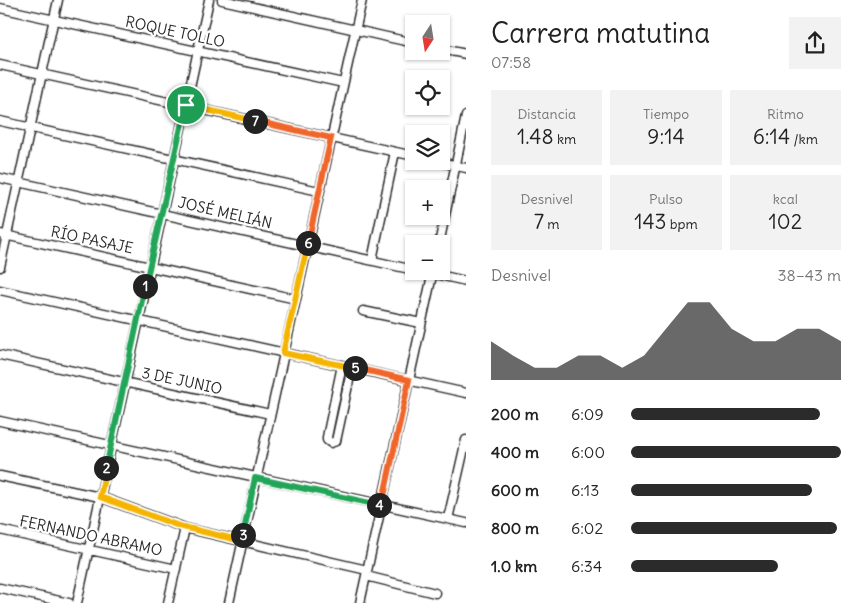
<!DOCTYPE html>
<html lang="es">
<head>
<meta charset="utf-8">
<style>
  :root { --surface:#fff; --page:#f2f2f2; --text:#222; --muted:#767676; --accent:#2b2b2b }
  body { margin:0; font-family:Delius,sans-serif; background:var(--page); color:var(--text); height:100vh; display:flex; flex-direction:column; font-size:19px; white-space:nowrap }
  * { box-sizing:border-box; margin:0 }
  p { font-size:16px; color:var(--muted) }
  .icon { flex:none; width:28px; height:28px; fill:none; stroke:currentColor; stroke-width:2; stroke-linecap:round; stroke-linejoin:round }
  .map { position:relative; flex:1; overflow:hidden }
  .details { display:flex; flex-direction:column; background:var(--surface); width:400px }
  .details>* { flex:none }
  .needle { width:32px; rotate:192deg }
  .fabs { position:absolute; left:405px; top:15px; display:grid; gap:10px }
  .fabs a { display:grid; place-items:center; width:45px; height:45px; border-radius:0px; background:var(--surface); box-shadow:0 1px 4px #0004; font-size:25px }
  .pin { position:absolute; display:grid; place-items:center; width:42px; height:42px; color:#fff; margin:-21px; border:2px solid #fff; border-radius:50%; box-shadow:0 1px 5px #0007 }
  .km { position:absolute; width:25px; height:25px; margin:-12px; border-radius:50%; background:#222; color:#fff; font-size:14px; line-height:25px; text-align:center }
  .round { display:grid; place-items:center; flex:none; width:52px; height:52px; border-radius:0px; background:var(--page) }
  .summary { display:flex; align-items:center; justify-content:space-between; height:85px; padding:0 25px }
  h1 { font-size:28px; font-weight:600; line-height:38px }
  .metrics { display:grid; grid-template-columns:repeat(3,1fr); gap:8px; height:85px; padding:5px 25px }
  .metrics div { display:grid; align-content:center; border-radius:0px; background:var(--page); text-align:center }
  .metrics b { font-size:21px; font-weight:600 }
  .metrics small { font-size:14px; font-weight:400 }
  .metrics p { font-size:14px }
  .chart { height:140px; padding:10px 25px }
  .chart p { display:flex; justify-content:space-between }
  .chart svg { width:100%; height:90px; margin-top:5px; fill:var(--accent); opacity:.7 }
  ul { padding:0 25px; list-style:none; font-size:16px }
  li { display:grid; grid-template-columns:80px 60px 1fr; align-items:center; height:38px }
  li i { height:12px; border-radius:6px; background:var(--accent) }
  main { display:flex; flex:1; min-height:0 }
  .map>svg:first-child { display:block }
</style>
</head>
<body>
<main>
<div class="map">
<svg width="466" height="603" viewBox="0 0 466 603">
  <rect width="100%" height="100%" fill="#fff"/>
  <filter id="ink" filterUnits="userSpaceOnUse"><feTurbulence type="fractalNoise" baseFrequency=".02" numOctaves="2"/><feDisplacementMap in="SourceGraphic" scale="10" xChannelSelector="R" yChannelSelector="G"/><feConvolveMatrix kernelMatrix="1 2 1 2 8 2 1 2 1" color-interpolation-filters="sRGB"/></filter>
  <g filter="url(#ink)">
    <g fill="none" stroke-linecap="round" stroke-linejoin="round">
      <!-- minor casing -->
      <g stroke="#2b2b2b" stroke-width="11">
        <path id="minor" d="M222 0 414 43
          M0 8 343 83
          M441 49 466 54
          M0 65 414 156
          M0 121 319 191
          M436 161 466 168
          M0 178 414 270
          M0 234 296 299
          M439 244 466 116
          M372 260 395 152
          M0 267 58 0
          M421 271 466 281
          M0 290 466 393
          M363 311 421 323
          M0 355 270 414
          M342 365 327 437V440L331 443 336 441 352 367
          M0 421 466 523
          M0 476 100 497 185 528 367 570
          M448 519 466 440
          M0 530 176 569
          M366 576 435 593
          M0 588 69 603
          M77 603 209 0
          M168 603 185 528
          M229 603 362 0
          M360 603 433 271"/>
      </g>
      <!-- minor -->
      <use href="#minor" stroke="#fff" stroke-width="8"/>
    </g>
  </g>
  <g fill="none" stroke-linecap="round" stroke-linejoin="round" filter="url(#ink)">
    <!-- split-1 casing -->
    <g stroke="#fff" stroke-width="10">
      <path id="split-1" d="M145 286 186 105"/>
    </g>
    <!-- split-2 casing -->
    <g stroke="#fff" stroke-width="10">
      <path id="split-2" d="M106 468 145 286"/>
    </g>
    <!-- split-3 casing -->
    <g stroke="#fff" stroke-width="10">
      <path id="split-3" d="M106 468 100 497 179 526 242 541 243 535"/>
    </g>
    <!-- split-4 casing -->
    <g stroke="#fff" stroke-width="10">
      <path id="split-4" d="M243 535 255 478 379 505"/>
    </g>
    <!-- split-5 casing -->
    <g stroke="#fff" stroke-width="10">
      <path id="split-5" d="M355 368 409 380 382 505H379"/>
    </g>
    <!-- split-6 casing -->
    <g stroke="#fff" stroke-width="10">
      <path id="split-6" d="M308 243 283 353 355 368"/>
    </g>
    <!-- split-7 casing -->
    <g stroke="#fff" stroke-width="10">
      <path id="split-7" d="M255 121 331 138 308 243"/>
    </g>
    <!-- split-8 casing -->
    <g stroke="#fff" stroke-width="10">
      <path id="split-8" d="M186 105 255 121"/>
    </g>
    <!-- split-1 -->
    <use href="#split-1" stroke="#22a559" stroke-width="6"/>
    <!-- split-2 -->
    <use href="#split-2" stroke="#22a559" stroke-width="6"/>
    <!-- split-3 -->
    <use href="#split-3" stroke="#f5b400" stroke-width="6"/>
    <!-- split-4 -->
    <use href="#split-4" stroke="#22a559" stroke-width="6"/>
    <!-- split-5 -->
    <use href="#split-5" stroke="#f0652b" stroke-width="6"/>
    <!-- split-6 -->
    <use href="#split-6" stroke="#f5b400" stroke-width="6"/>
    <!-- split-7 -->
    <use href="#split-7" stroke="#f0652b" stroke-width="6"/>
    <!-- split-8 -->
    <use href="#split-8" stroke="#f5b400" stroke-width="6"/>
  </g>
  <g text-anchor="middle" stroke-width="4.5" stroke-linejoin="round" paint-order="stroke">
    <!-- street labels -->
    <g font-size="15" fill="#2b2b2b" stroke="#fff">
      <text transform="translate(175 32) rotate(12)" y="5">ROQUE TOLLO</text>
      <text transform="translate(225 213) rotate(13)" y="5">JOSÉ MELIÁN</text>
      <text transform="translate(92 240) rotate(12)" y="5">RÍO PASAJE</text>
      <text transform="translate(182 381) rotate(12)" y="5">3 DE JUNIO</text>
      <text transform="translate(91 536) rotate(12)" y="5">FERNANDO ABRAMO</text>
    </g>
  </g>
</svg>
<div class="fabs">
<a><svg class="needle" viewBox="-14 -14 28 28"><path d="M0-13l5 13h-10z" fill="#e53935"/><path d="M0 13l5-13h-10z" fill="#767676"/></svg></a>
<a><svg class="icon" aria-label="locate" viewBox="0 0 24 24"><circle cx="12" cy="12" r="6"/><path d="M12 2v4M12 18v4M2 12h4M18 12h4"/></svg></a>
<a><svg class="icon" aria-label="layers" viewBox="0 0 24 24"><path d="M12 4l9 5-9 5-9-5zM3 14l9 5 9-5"/></svg></a>
<a>+</a>
<a>−</a>
</div>
<div class="pin" style="left:186px;top:105px;background:#1e9e55"><svg class="icon" aria-label="arrive" viewBox="0 0 24 24"><path d="M6 21V4h12l-3 4 3 4H6"/></svg></div>
<b class="km" style="left:145px;top:286px">1</b>
<b class="km" style="left:106px;top:468px">2</b>
<b class="km" style="left:243px;top:535px">3</b>
<b class="km" style="left:379px;top:505px">4</b>
<b class="km" style="left:355px;top:368px">5</b>
<b class="km" style="left:308px;top:243px">6</b>
<b class="km" style="left:255px;top:121px">7</b>
</div>
<section class="details">
<div class="summary"><div><h1>Carrera matutina</h1><p>07:58</p></div><a class="round"><svg class="icon" aria-label="share" viewBox="0 0 24 24"><path d="M12 15V3M7 8l5-5 5 5M5 13v7h14v-7"/></svg></a></div>
<div class="metrics">
<div><p>Distancia</p><b>1.48<small> km</small></b></div>
<div><p>Tiempo</p><b>9:14</b></div>
<div><p>Ritmo</p><b>6:14<small> /km</small></b></div>
</div>
<div class="metrics">
<div><p>Desnivel</p><b>7<small> m</small></b></div>
<div><p>Pulso</p><b>143<small> bpm</small></b></div>
<div><p>kcal</p><b>102</b></div>
</div>
<div class="chart"><p><span>Desnivel</span>38–43 m</p>
<svg viewBox="0 0 160 44" preserveAspectRatio="none"><path d="M0 44V25L10 32L20 38L30 38L40 32L50 32L60 38L70 32L80 19L90 6L100 6L110 19L120 25L130 25L140 19L150 19L160 25V44z"/></svg>
</div>
<ul>
<li><b>200 m</b>6:09<i style="width:90%"></i></li>
<li><b>400 m</b>6:00<i style="width:100%"></i></li>
<li><b>600 m</b>6:13<i style="width:86%"></i></li>
<li><b>800 m</b>6:02<i style="width:98%"></i></li>
<li><b>1.0 km</b>6:34<i style="width:70%"></i></li>
</ul>
</section>
</main>
</body>
</html>
